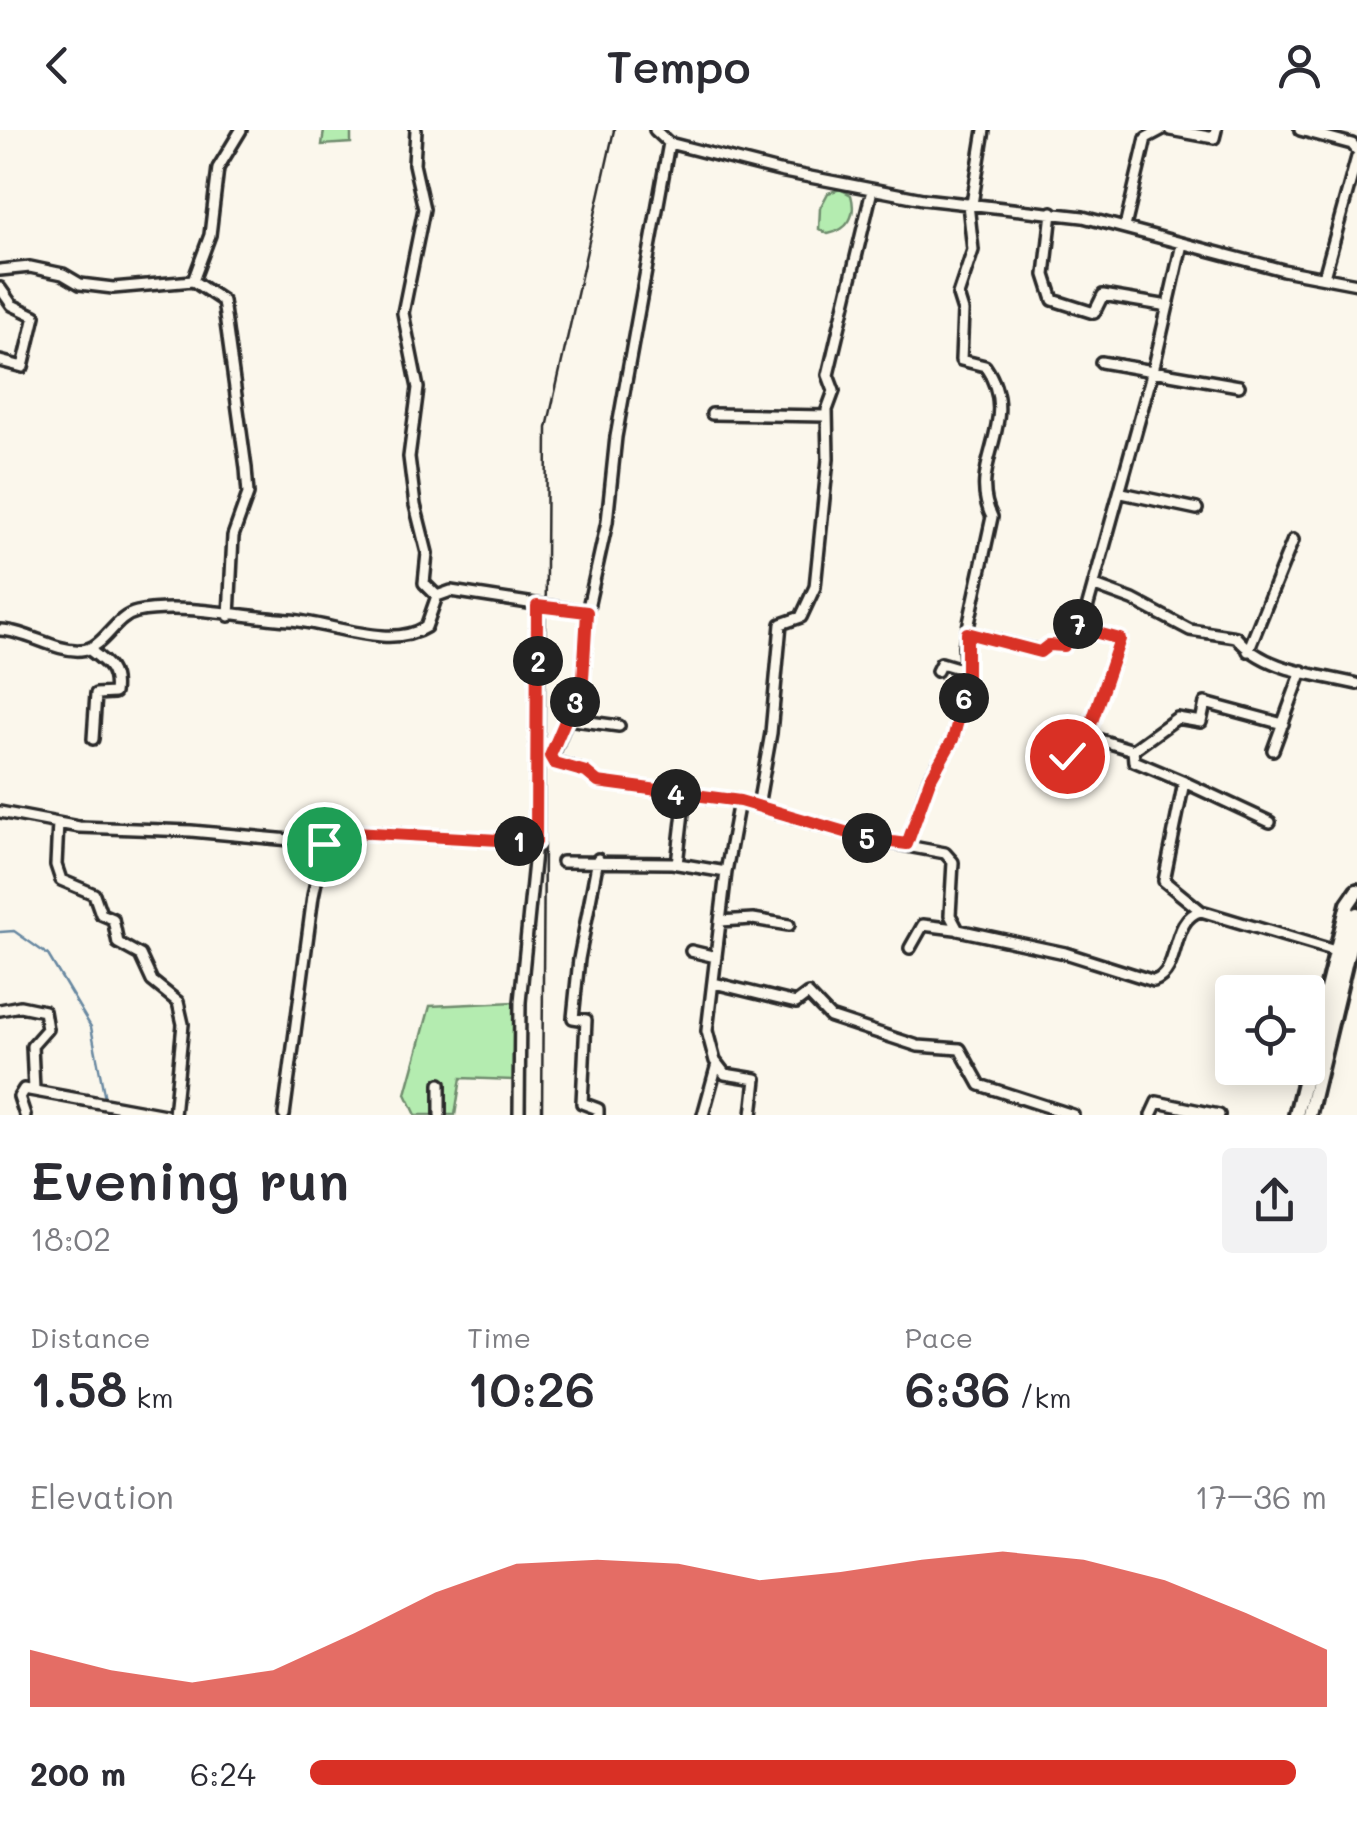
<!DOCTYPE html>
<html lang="en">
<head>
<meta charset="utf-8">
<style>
  :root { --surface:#fff; --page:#f2f2f3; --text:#2b2b33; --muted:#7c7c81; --accent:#d93025 }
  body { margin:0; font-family:Mali,sans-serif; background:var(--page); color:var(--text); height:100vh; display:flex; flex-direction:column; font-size:38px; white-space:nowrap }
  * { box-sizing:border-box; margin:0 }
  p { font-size:32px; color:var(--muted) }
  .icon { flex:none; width:55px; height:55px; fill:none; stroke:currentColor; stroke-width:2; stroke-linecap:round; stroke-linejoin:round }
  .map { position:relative; height:985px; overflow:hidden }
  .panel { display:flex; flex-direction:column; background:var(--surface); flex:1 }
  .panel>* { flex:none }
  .buttons { position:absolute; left:1215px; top:845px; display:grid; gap:20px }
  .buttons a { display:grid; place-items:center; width:110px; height:110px; border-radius:10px; background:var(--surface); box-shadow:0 5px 25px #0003; font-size:50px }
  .pin { position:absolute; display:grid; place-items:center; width:85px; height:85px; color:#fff; margin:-42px; border:5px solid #fff; border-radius:50%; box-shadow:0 2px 10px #0007 }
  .km { position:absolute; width:50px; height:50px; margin:-25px; border-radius:50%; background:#222; color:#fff; font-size:28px; line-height:50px; text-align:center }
  .round { display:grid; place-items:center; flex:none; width:105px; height:105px; border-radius:10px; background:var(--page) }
  .overview { display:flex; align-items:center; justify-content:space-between; height:170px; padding:0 30px }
  h1 { font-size:55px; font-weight:600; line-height:75px }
  .figures { display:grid; grid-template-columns:repeat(3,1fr); gap:15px; height:170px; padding:10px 30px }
  .figures div { display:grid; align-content:center }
  .figures b { font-size:50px; font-weight:600 }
  .figures small { font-size:28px; font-weight:400 }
  .figures p { font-size:28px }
  .chart { height:280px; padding:20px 30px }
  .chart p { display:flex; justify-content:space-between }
  .chart svg { width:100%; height:180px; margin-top:10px; fill:var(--accent); opacity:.7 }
  ul { padding:0 30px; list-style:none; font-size:32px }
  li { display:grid; grid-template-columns:160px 120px 1fr; align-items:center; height:75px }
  li i { height:25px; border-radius:12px; background:var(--accent) }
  header { display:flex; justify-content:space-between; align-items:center; height:130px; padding:0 30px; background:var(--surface); font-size:45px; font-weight:600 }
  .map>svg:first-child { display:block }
</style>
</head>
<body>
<header><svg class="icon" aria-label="back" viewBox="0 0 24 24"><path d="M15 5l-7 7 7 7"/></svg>Tempo<svg class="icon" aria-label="person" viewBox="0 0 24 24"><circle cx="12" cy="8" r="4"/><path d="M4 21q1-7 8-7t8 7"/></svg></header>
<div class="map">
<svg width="1357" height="985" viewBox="0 0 1357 985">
  <rect width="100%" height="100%" fill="#fbf7ec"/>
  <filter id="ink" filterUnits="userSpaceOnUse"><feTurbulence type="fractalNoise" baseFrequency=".01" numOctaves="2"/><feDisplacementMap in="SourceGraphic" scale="20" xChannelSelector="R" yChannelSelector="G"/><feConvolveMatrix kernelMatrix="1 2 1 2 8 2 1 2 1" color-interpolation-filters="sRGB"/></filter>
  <g filter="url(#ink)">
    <!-- green -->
    <path fill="#b4ecb0" stroke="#708c6e" stroke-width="2.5" d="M324 0H351V13L322 15Z
      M840 59 851 65C857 86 848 100 828 104L819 99 820 78 828 63Z
      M514 872 513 950 461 948 455 985H416L406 964 430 876Z"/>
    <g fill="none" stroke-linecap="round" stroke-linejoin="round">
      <!-- stream -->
      <path stroke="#6888a1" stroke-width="2.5" d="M0 802 14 801 48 825 91 897 105 969"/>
      <!-- minor casing -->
      <g stroke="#2b2b2b" stroke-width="16">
        <path id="minor" d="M416 0 414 34 424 79 403 183 418 258 409 327 415 375 427 423 424 453 437 466
          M655 0 669 13 779 41 923 69 1083 87 1283 140 1357 154
          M1170 0 1214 8 1216 0
          M1300 0 1352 14 1357 20
          M669 13 616 307 607 392 587 482 583 549 551 630 586 642 598 652 739 671 869 709 945 723 953 732 950 785 958 800 1065 823 1154 851C1182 841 1169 789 1201 781L1335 821
          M972 74 984 0
          M1052 82 1045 145 1053 170 1094 183 1103 165 1168 176
          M1125 97 1146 8 1161 0
          M0 140 30 137 63 144 80 154 113 158 193 151
          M1324 147 1357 27
          M0 158 12 175 35 186 23 237 0 231
          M1101 232 1239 256
          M1153 241 1182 114
          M712 284 827 286
          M1122 363 1197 379
          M1095 456 1133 470 1190 500 1236 507C1264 541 1316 544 1357 554
          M229 486 233 406 248 364 246 338 223 171 193 151 210 105 218 38 241 0
          M1083 493 1094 502 1120 509 1087 606 1133 620 1134 631 1184 652 1164 751 1201 781
          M0 500C28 501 55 522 81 520 105 519 113 487 137 482 181 473 244 487 290 490 331 493 390 520 426 497L437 466 451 461 587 482
          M967 503 1040 521 1049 515 1064 516 1071 495 1083 493 1152 244
          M88 519C107 533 117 539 114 563L96 564 93 609
          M1248 521 1293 410
          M937 541 941 533 965 540
          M567 589 619 596
          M1133 620 1177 588 1201 592 1205 573 1283 594
          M1273 620 1302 541
          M1062 649C1066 632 1069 613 1087 606
          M1184 652 1270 692
          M739 671 726 742 707 901 715 931 725 944 756 949 752 985
          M758 676 771 603 781 494 801 487 815 457 828 329 827 280 834 261 828 245 872 60
          M0 682 79 697 191 701 324 713 354 702 536 712
          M58 693 56 735 61 750 94 764 101 784 113 789 118 813 140 825 152 851 178 872 183 894 174 985
          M907 714 929 649 953 609 967 558 964 516 992 387C965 334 1024 293 985 236L961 230 963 181 958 165 973 120 968 74
          M562 732 672 733 726 742
          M677 734 685 665
          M720 791 753 789 789 795
          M910 818 923 795 955 799
          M691 821 716 827
          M714 853 796 873 808 864 830 887 918 916 960 919 980 955 1073 985
          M0 880 20 876 44 881 47 899 32 916 34 960
          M25 985 19 967 24 959 165 985
          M284 985 313 766 324 713
          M440 985V954
          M519 985 520 872 536 712 537 475
          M598 985V979L582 973 586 890 573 888 579 829 598 729
          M703 985 717 934
          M1151 985 1157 972 1219 985"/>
      </g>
      <!-- highway casing -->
      <g stroke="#2b2b2b" stroke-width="20">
        <path id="highway" d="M1296 985 1348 774 1357 761
          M1309 985 1357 784"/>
      </g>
      <!-- minor -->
      <use href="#minor" stroke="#fbf7ec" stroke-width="9"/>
      <!-- highway -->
      <use href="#highway" stroke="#fbf7ec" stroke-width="12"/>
      <!-- rail -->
      <path stroke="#2b2b2b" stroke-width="2.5" d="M542 985 547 298 614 0"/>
    </g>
  </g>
  <g fill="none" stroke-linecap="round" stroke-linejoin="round" filter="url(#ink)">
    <!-- route casing -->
    <g stroke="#fff" stroke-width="20">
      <path id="route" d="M324 714 354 702 536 712 537 476 587 482 583 549 550 626 554 633 586 642 598 652 740 671 869 709 907 714 930 650 953 609 967 558V503L1040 522 1049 515 1064 516 1071 495 1083 493 1094 502 1120 509 1087 606 1079 609 1067 626"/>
    </g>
    <!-- route -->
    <use href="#route" stroke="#d93025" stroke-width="12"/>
  </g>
</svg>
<div class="buttons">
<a><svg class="icon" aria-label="locate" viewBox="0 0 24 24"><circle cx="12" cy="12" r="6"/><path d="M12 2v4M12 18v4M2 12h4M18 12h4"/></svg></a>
</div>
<div class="pin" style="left:324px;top:714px;background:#1e9e55"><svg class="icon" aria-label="arrive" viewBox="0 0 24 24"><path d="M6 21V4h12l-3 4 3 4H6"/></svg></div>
<div class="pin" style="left:1067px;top:626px;background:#d93025"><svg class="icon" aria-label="check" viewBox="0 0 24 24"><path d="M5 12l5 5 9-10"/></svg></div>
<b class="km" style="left:519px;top:711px">1</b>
<b class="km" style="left:538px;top:531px">2</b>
<b class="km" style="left:575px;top:572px">3</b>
<b class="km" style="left:676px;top:664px">4</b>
<b class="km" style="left:867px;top:708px">5</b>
<b class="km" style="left:964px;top:568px">6</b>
<b class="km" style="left:1078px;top:494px">7</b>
</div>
<section class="panel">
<div class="overview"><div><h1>Evening run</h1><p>18:02</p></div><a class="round"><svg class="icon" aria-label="share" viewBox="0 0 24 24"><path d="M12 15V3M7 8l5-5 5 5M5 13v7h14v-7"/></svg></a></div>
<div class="figures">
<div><p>Distance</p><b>1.58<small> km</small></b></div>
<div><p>Time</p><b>10:26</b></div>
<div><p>Pace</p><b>6:36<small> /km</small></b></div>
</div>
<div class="chart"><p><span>Elevation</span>17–36 m</p>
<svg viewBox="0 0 160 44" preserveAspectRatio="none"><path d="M0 44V30L10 35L20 38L30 35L40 26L50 16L60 9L70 8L80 9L90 13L100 11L110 8L120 6L130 8L140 13L150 21L160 30V44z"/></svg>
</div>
<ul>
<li><b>200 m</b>6:24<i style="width:97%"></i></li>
</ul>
</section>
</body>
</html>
